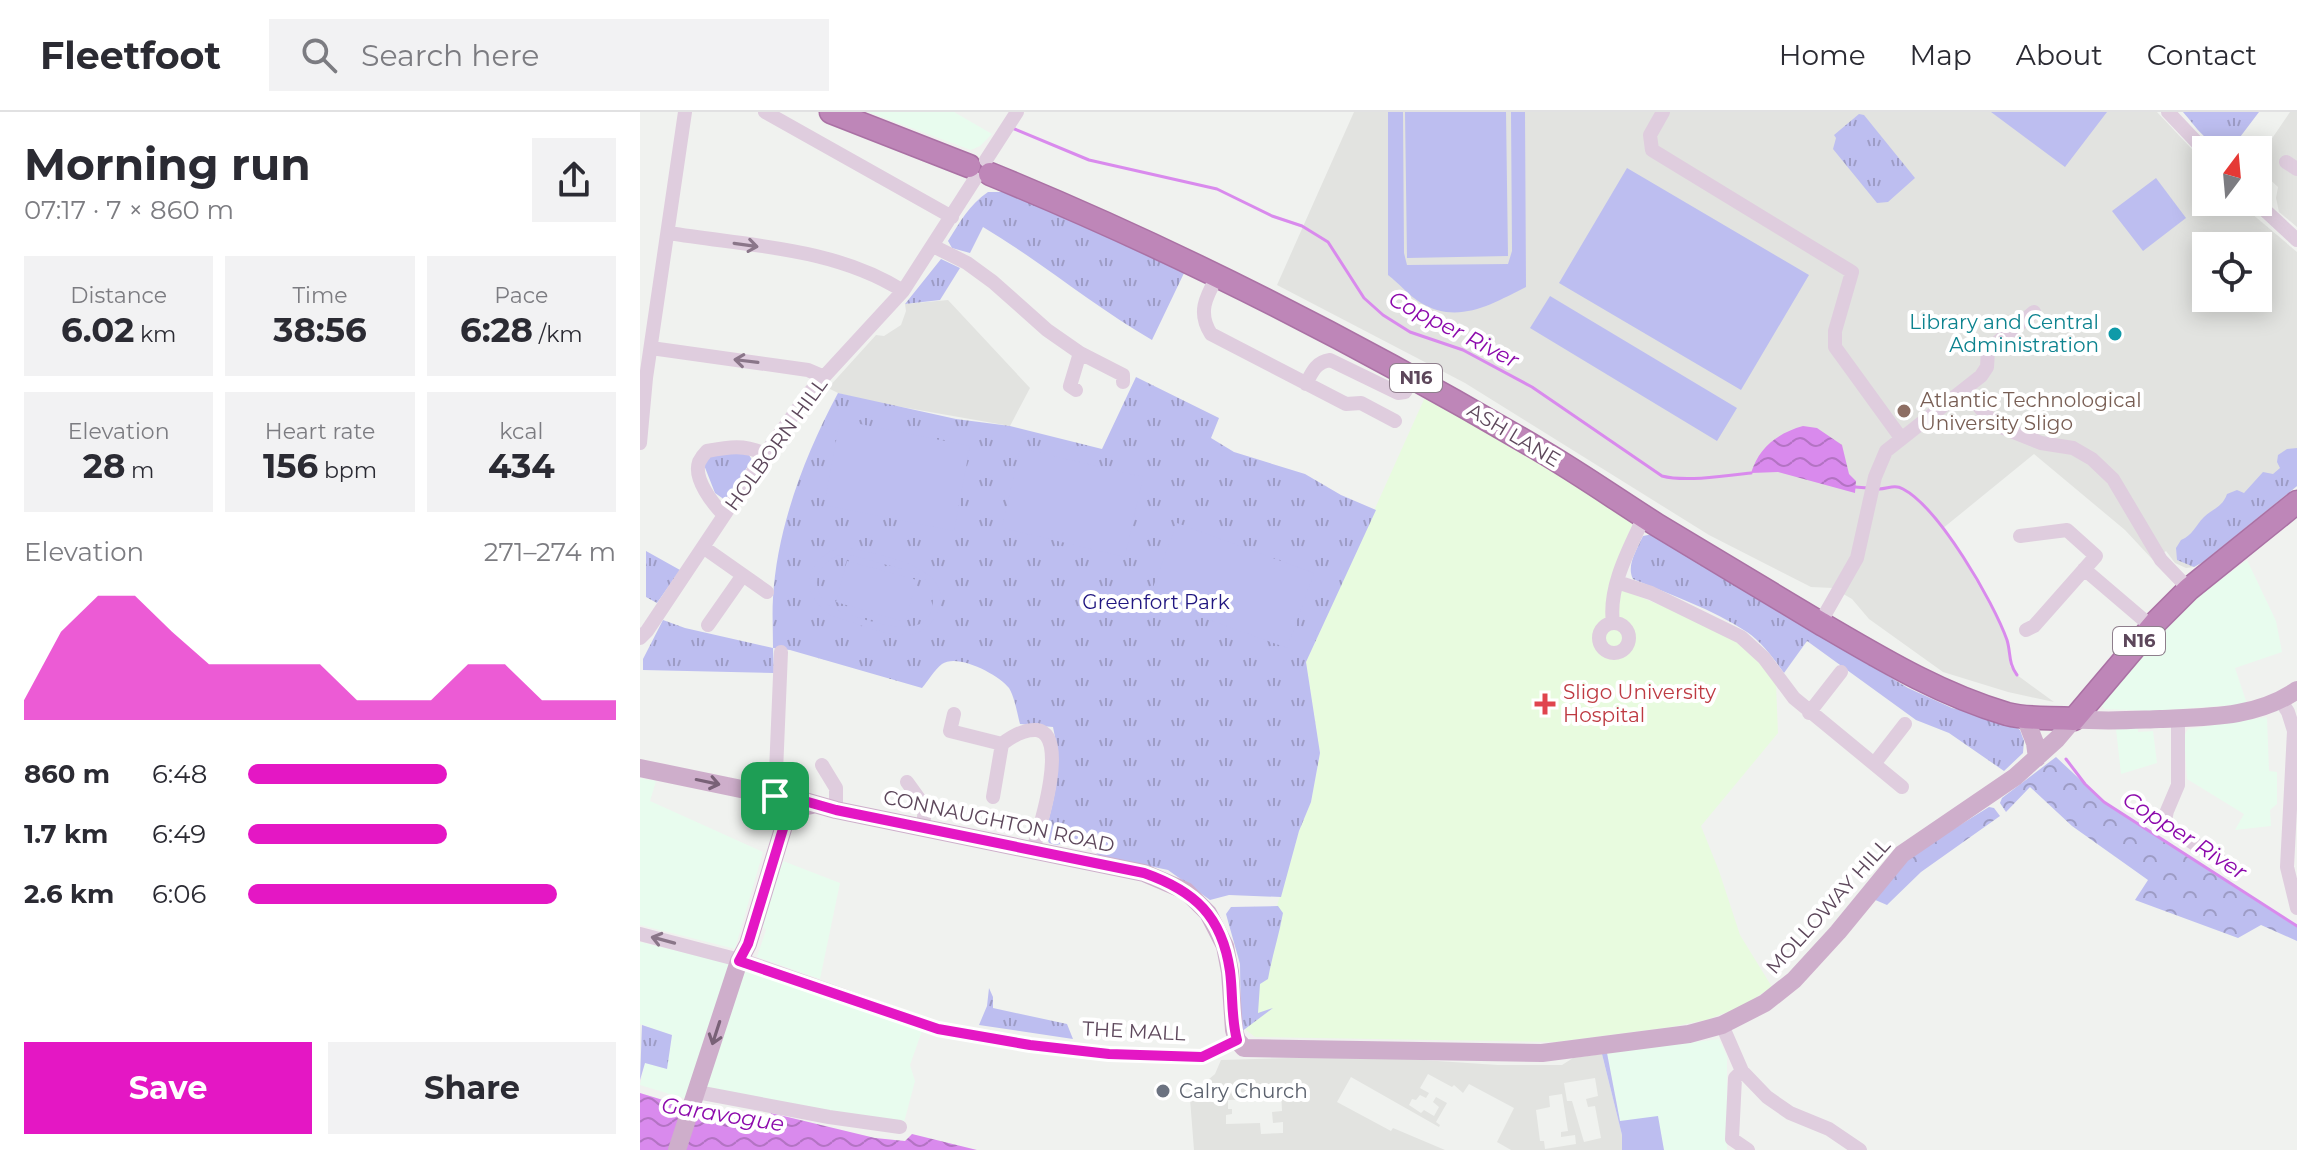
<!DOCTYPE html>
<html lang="en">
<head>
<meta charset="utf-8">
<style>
  :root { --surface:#fff; --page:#f2f2f3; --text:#2b2b33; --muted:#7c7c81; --line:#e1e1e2; --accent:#e417c4 }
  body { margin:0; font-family:Montserrat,sans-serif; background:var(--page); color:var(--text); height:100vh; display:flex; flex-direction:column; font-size:30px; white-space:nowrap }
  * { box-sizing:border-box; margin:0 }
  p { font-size:26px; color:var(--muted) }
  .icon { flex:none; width:44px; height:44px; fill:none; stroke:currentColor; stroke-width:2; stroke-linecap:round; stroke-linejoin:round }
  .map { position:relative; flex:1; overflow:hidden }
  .sheet { display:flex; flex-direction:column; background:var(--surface); width:640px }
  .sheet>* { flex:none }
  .needle { width:52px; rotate:16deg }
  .fabs { position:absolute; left:1552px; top:24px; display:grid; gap:16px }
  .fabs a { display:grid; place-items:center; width:80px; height:80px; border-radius:0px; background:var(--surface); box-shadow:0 4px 20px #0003; font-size:40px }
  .pin { position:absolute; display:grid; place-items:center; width:68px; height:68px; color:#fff; margin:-34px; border-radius:16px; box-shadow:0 4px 12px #0006 }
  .round { display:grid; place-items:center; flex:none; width:84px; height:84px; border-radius:0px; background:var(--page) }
  .summary { display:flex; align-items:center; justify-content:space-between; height:136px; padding:0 24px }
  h1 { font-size:44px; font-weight:700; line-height:60px }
  .stats { display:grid; grid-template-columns:repeat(3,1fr); gap:12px; height:136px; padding:8px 24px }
  .stats div { display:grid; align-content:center; border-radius:0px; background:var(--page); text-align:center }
  .stats b { font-size:34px; font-weight:700 }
  .stats small { font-size:22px; font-weight:400 }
  .stats p { font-size:22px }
  .chart { height:224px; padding:16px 24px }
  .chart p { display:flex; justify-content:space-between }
  .chart svg { width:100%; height:144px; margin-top:8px; fill:var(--accent); opacity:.7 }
  .action { display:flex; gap:16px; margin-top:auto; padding:16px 24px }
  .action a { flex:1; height:92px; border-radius:0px; background:var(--accent); color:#fff; font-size:32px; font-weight:700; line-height:92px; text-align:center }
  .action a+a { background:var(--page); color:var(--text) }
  ul { padding:0 24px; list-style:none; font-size:26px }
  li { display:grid; grid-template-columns:128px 96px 1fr; align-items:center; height:60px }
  li i { height:20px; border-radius:10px; background:var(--accent) }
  header { display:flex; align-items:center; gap:48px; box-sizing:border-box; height:112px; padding:0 40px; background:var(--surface); border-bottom:2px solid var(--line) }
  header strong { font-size:38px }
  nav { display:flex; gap:44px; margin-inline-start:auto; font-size:28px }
  .search { width:560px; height:72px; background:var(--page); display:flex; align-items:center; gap:20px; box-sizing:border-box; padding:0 28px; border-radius:0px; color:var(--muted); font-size:30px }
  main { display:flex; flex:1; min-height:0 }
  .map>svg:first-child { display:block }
</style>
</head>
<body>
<header>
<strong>Fleetfoot</strong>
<div class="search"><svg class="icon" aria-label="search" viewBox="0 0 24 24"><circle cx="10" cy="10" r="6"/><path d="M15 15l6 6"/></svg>Search here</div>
<nav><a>Home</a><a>Map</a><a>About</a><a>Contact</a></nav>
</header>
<main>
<section class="sheet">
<div class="summary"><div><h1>Morning run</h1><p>07:17 · 7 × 860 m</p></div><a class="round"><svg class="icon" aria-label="share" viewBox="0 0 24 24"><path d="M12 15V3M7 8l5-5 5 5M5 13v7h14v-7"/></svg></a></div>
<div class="stats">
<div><p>Distance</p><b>6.02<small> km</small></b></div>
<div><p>Time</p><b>38:56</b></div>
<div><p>Pace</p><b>6:28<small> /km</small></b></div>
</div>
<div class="stats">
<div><p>Elevation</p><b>28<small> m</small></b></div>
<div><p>Heart rate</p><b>156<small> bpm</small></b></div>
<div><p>kcal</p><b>434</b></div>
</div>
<div class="chart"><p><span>Elevation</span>271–274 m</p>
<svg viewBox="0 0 160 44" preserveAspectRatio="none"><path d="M0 44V38L10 17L20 6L30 6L40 17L50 27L60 27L70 27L80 27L90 38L100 38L110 38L120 27L130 27L140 38L150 38L160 38V44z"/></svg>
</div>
<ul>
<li><b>860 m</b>6:48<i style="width:54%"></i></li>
<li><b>1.7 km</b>6:49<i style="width:54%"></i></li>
<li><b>2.6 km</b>6:06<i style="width:84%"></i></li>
</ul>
<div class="action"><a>Save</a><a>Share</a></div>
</section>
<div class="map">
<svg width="1657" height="1038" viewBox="0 0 1657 1038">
  <defs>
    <pattern id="grass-tufts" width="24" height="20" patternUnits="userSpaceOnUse" patternTransform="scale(2)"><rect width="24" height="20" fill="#bdbef0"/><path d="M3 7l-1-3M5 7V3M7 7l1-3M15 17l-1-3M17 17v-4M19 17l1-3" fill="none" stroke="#9d9cc5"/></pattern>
    <pattern id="forest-crowns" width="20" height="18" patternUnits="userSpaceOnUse" patternTransform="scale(2)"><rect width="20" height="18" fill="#bdbef0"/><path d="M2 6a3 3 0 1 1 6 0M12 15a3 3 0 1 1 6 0" fill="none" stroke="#9d9cc5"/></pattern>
    <pattern id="water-waves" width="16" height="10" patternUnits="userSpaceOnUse" patternTransform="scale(2)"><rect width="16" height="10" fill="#d98aed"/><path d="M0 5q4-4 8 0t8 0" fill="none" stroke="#b373c3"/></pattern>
  </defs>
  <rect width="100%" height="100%" fill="#f0f2ef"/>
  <!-- commercial -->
  <path fill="#e8fcee" d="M228 0H314L352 22 340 34 331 38Z
    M1607 448 1636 509 1642 540 1595 556 1607 592 1512 599 1464 597 1462 593 1520 521 1550 491Z
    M1627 605 1629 659 1637 660V692L1630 698 1631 714 1595 718 1604 702 1547 667 1544 624 1548 617Z
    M1498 616V620L1513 619 1517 651 1481 662 1476 617Z
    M0 666 16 669 10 689 123 740 95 837 0 813Z
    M143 749 200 771 180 867 117 845 126 818 121 813Z
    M0 830 92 852 46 987 0 973 5 951 27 957 32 923 0 912Z
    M104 853 283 916 270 953 275 969 262 1018 65 975Z
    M1079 927 1087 944V1038H1024L1018 1005 980 1010 967 941Z"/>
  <!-- education -->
  <path fill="#e2e3e0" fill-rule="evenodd" d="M714 0H1517L1566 52V90H1595L1604 101H1611L1657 140V374L1563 450 1554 455 1546 456 1535 451 1526 439 1513 448 1485 418 1394 342 1302 417 1315 432 1353 499 1368 531 1370 554 1377 563 1414 590 1368 580 1303 560 1229 507 1212 487 1193 476 1171 475 1069 423 825 271 637 173ZM1566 134H1618V186H1566Z
    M1650 0H1657V115L1639 100 1636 86 1638 75 1626 64 1618 67V47Z
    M308 188 390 276 370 314 233 290 198 281 188 276 236 223 244 224 261 213 266 199 265 192Z
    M962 942 982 1023V1038H871L857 1030 874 996 829 972 823 981 814 973 812 975 788 962 780 976 789 981 786 986 780 983 776 988 772 987 769 993 781 1001 784 998 794 1004 799 995 793 990 796 985 807 991 796 1010 800 1013 799 1015 711 965 697 990 751 1019 753 1016 805 1038H554L549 974 562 973 575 962 581 948 722 944 858 953H922L933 946ZM955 966 958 984 946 987 948 995 955 994 961 1026 944 1030 932 989H927L924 971ZM620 979H641L642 999 632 1000 633 1011 643 1010V1021L621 1022 620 1011 586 1012V1003L592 1002V997H588V988L620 987ZM922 982 928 1019 921 1020V1025L935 1023 936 1032 905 1037 904 1029H900L896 998 910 995 909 984Z"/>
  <!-- medical -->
  <path fill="#e8fbdf" d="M786 283 994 408 978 447 990 481 1067 512 1097 529 1121 551 1136 572 1138 621 1061 714 1079 759 1100 823 1132 875 1101 895 1066 908 1031 915 915 930 615 925 606 918 635 801 659 719 671 690 680 641 666 550Z"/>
  <!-- grass -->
  <path fill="url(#grass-tufts)" d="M1543 0H1619L1594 33C1569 38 1558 17 1543 0Z
    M1219 2 1224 3 1275 66 1248 90 1237 91 1193 37 1196 26 1194 23Z
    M348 80H362L378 83 545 159 512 228C453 194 402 150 343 115L330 141 312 136 308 129C320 110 329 93 348 80Z
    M301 147 320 156 300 188 265 192Z
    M496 265 579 306 571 326 594 340 665 362 701 383 736 398 666 550 680 641 671 690 659 719 641 785 589 783 570 788 528 758 458 743 453 737 425 731 416 733 409 731 405 721C416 682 422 655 413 615L380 612C377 601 375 586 369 576 359 563 318 541 302 552 295 557 288 569 282 576L150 538 133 536 134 561 3 558V547L23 508 45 516 133 536C133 519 132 502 133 486 137 415 165 343 198 281L316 307 370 314 462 337Z
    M1657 336V374L1563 450 1554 455 1537 448 1536 436 1541 428C1553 423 1555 414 1564 405 1573 396 1582 396 1587 382L1597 378 1604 381 1623 360 1633 362 1640 356 1637 350 1638 343 1647 337Z
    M86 338 109 343 112 348 85 388 75 381 64 353 67 346Z
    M1013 422 1268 576 1312 596 1368 609 1380 618 1384 629 1383 641 1364 659 1309 621 1276 608 1167 529 1144 561C1134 547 1122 530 1107 520 1072 497 1031 483 993 467 986 454 997 437 1003 424Z
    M6 439 40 458 17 491 6 485Z
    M638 794 643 801C639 824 632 844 628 867L620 872 618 901 633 896 601 920 600 852 586 802 591 795Z
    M349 876 353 885V896L427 912 433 927 339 913 347 894Z
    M2 913 32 923 27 957 5 951 0 968Z"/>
  <!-- forest -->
  <path fill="url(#forest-crowns)" d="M1416 645 1464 690 1657 815V829L1621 813 1598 826 1495 788 1508 768 1432 714 1390 675 1366 700 1360 691 1362 686Z
    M1349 695 1354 696 1360 704 1281 760 1247 793 1233 787 1267 746Z"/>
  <!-- garden -->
  <path fill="#bdbef0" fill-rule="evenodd" d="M748 0H763L764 141 767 153 868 152 872 139 871 0H885L886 175C852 192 818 213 781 191 768 183 759 171 748 163Z
    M765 0H866L868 144 767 146Z
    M1351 0H1467L1425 55Z
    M987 56 1169 163 1101 278 919 171Z
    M1516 66 1546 106 1503 139 1472 99Z
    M910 184 1097 296 1077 329 890 216Z
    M200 308 330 334 314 419 184 393Z
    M380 336 503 365 485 445 362 416Z
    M537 411 674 461 647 536 509 486Z
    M199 436H211C241 444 324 455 295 505 289 516 276 524 264 523 244 523 213 510 192 504 159 485 163 448 199 436ZM200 443H210L277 461C287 468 293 475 293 488 293 537 220 505 195 498 169 483 172 452 200 443Z
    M207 449 277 468 265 510 196 490Z
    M967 941 980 1009 1018 1004 1024 1038H982V1023L962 942Z"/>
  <!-- water -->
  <path fill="url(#water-waves)" d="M1163 314 1177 316 1202 333 1209 362 1216 369 1215 381 1138 360 1111 361C1119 335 1138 321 1163 314Z
    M0 981 46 995 129 1009 131 1001 235 1026 265 1029 272 1022 337 1038H0Z"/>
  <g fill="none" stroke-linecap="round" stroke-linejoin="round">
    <!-- stream -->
    <path stroke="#d98aed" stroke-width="3" d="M372 16 449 48 577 77 632 104 662 114 688 130 724 186 743 203 770 220 823 238 892 275 1022 364C1044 370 1086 364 1111 361
      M1215 375 1228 376
      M1239 377C1248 377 1254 372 1263 377 1299 396 1353 489 1367 528 1371 541 1368 551 1377 563
      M1426 647 1445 672 1464 690 1657 814"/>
    <!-- highway casing -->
    <g stroke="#aa71a4" stroke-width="25">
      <path id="highway" d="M191 0 329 54
        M350 62C541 140 725 235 903 340 942 363 979 389 1017 413 1071 446 1126 478 1180 511 1240 546 1299 582 1367 602 1390 608 1411 605 1434 607L1517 509 1549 477 1657 390"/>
    </g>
    <!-- minor -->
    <path stroke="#dfcdde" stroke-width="14" d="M125 0 312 105
      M1023 0 1010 23 1012 38 1212 160 1195 219V235L1261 326
      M1528 0 1566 40
      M346 48 377 0
      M1646 50 1657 57
      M1616 90 1657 128
      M29 121C108 134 194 135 263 179
      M293 134 327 151 353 170 407 218 440 241 483 263V270
      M578 163C566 185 557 200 571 222L706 292 721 291 755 309
      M11 236 168 258 182 264
      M666 272C672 260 676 250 690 248L758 281 765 280 773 265
      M1325 277 1345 302 1361 315 1401 331 1433 336 1452 347 1473 367 1521 448 1549 477
      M436 278 430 274 440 241
      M0 331 6 266 45 0
      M84 403C73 392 53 367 59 350 61 346 64 342 67 339 88 335 105 332 125 342
      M1380 424 1427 418 1456 444 1394 514 1386 518
      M63 435 127 480
      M1444 457 1512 515
      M977 470 1011 481 1101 525 1124 546 1154 586 1262 675
      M973 511C968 475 989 437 1004 405
      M1180 511 1217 446 1235 365 1246 339 1341 264 1347 255 1348 238 1394 200
      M959 526a15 15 0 1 1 30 0a15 15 0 1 1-30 0Z
      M68 513 103 463
      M0 526 7 519 125 342 170 280 263 179 335 67
      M1641 589 1648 600 1654 619 1647 755 1657 796
      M1169 601 1201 560
      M314 602 310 619 362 632
      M1538 606V673L1527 699 1524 712 1594 757
      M1234 652 1265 612
      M182 653 196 676V698
      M267 670 285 695 283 716
      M135 684 141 540
      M353 685 362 632C371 625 385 617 397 618 430 623 399 718 393 738
      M0 822 111 851 298 917 377 931 469 942 562 945 597 928
      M1082 913 1102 959 1095 966 1092 1027 1108 1038
      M1102 959 1127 985 1150 1001 1189 1017 1220 1038
      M57 980 189 1005 260 1015"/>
    <!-- major -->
    <path stroke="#ceaecb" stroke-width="18" d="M1385 605 1395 631 1397 646
      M0 656 135 684H147L196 698 504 761 546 779 568 801 585 834 590 860 594 918 597 928 604 936 902 941 1049 922 1082 913 1125 891 1154 868 1198 820 1262 742 1375 665 1417 627 1434 607C1463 610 1491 608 1520 607 1568 605 1616 606 1657 578
      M37 1038 99 849 108 832 146 707 153 697 172 693"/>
    <!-- highway -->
    <use href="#highway" stroke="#be86b8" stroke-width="22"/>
  </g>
  <!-- one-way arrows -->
  <defs><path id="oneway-shaft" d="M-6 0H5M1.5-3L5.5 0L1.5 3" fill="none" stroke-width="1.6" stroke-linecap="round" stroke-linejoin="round" transform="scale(2)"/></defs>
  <g stroke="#8a7689">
    <use href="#oneway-shaft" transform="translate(106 133) rotate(8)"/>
    <use href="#oneway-shaft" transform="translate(106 249) rotate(-173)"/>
    <use href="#oneway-shaft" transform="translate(23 828) rotate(-165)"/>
  </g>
  <g stroke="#796177">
    <use href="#oneway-shaft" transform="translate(68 670) rotate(12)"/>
    <use href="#oneway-shaft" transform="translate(76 921) rotate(108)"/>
  </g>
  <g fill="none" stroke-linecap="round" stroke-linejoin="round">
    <!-- route casing -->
    <g stroke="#fff" stroke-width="16">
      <path id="route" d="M135 684H147L196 698 504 761C555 779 582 804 590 859 593 882 591 906 597 928L562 945 469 942 390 933 298 917 99 849 108 832 146 707 143 695Z"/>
    </g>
    <!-- route -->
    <use href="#route" stroke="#e417c4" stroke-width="10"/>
  </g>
  <!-- markers -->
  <circle fill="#0f9aa8" stroke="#fff" stroke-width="3" cx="1475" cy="222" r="8"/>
  <circle fill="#8d6e63" stroke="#fff" stroke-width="3" cx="1264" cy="299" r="8"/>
  <path fill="#e0444e" stroke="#fff" stroke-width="3" d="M901 580h8v8h8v8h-8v8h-8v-8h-8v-8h8z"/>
  <circle fill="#6b7280" stroke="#fff" stroke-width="3" cx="523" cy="979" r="8"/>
  <g text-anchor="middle" stroke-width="8" stroke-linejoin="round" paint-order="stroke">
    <!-- shield labels -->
    <g fill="#fff" stroke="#8e7e8c" stroke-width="2">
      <rect x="750" y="252" width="52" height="28" rx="6"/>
      <rect x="1473" y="515" width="52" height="28" rx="6"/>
    </g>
    <g font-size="18" font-weight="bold" fill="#5d475b">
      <text x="776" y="272">N16</text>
      <text x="1499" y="535">N16</text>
    </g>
    <!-- culture labels -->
    <g font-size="20" fill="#0d838f" stroke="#fff" text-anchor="end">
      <text x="1459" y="217">Library and Central<tspan x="1459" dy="23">Administration</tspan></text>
    </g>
    <!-- education labels -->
    <g font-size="20" fill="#785e54" stroke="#fff" text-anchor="start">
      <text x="1280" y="295">Atlantic Technological<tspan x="1280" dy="23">University Sligo</tspan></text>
    </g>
    <!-- street labels -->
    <g font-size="20" fill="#5d475b" stroke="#fff">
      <text transform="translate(874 323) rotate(31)" y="7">ASH LANE</text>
      <text transform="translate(136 332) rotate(-54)" y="7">HOLBORN HILL</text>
      <text transform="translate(359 709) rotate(12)" y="7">CONNAUGHTON ROAD</text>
      <text transform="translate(1188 794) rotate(-48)" y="7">MOLLOWAY HILL</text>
      <text transform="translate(494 919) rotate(3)" y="7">THE MALL</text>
    </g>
    <!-- park labels -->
    <g font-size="20" fill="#201680" stroke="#fff">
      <text x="516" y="497">Greenfort Park</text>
    </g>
    <!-- health labels -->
    <g font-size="20" fill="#be3a42" stroke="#fff" text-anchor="start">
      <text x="923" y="587">Sligo University<tspan x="923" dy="23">Hospital</tspan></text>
    </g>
    <!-- worship labels -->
    <g font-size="20" fill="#5b616d" stroke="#fff" text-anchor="start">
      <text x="539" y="986">Calry Church</text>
    </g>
    <!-- water labels -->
    <g font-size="22" font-style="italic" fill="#8c0aac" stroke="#fff">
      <text transform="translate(814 217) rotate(27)" y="8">Copper River</text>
      <text transform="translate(1545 723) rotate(33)" y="8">Copper River</text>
      <text transform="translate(83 1002) rotate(9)" y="8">Garavogue</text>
    </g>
  </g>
</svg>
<div class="fabs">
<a><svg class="needle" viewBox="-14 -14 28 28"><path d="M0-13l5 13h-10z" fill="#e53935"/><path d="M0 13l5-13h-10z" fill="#7c7c81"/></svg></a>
<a><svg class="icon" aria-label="locate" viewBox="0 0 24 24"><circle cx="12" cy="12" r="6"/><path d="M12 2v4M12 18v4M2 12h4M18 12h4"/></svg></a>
</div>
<div class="pin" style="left:135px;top:684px;background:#1e9e55"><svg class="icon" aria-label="arrive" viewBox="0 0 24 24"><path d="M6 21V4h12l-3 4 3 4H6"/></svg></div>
</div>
</main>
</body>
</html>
